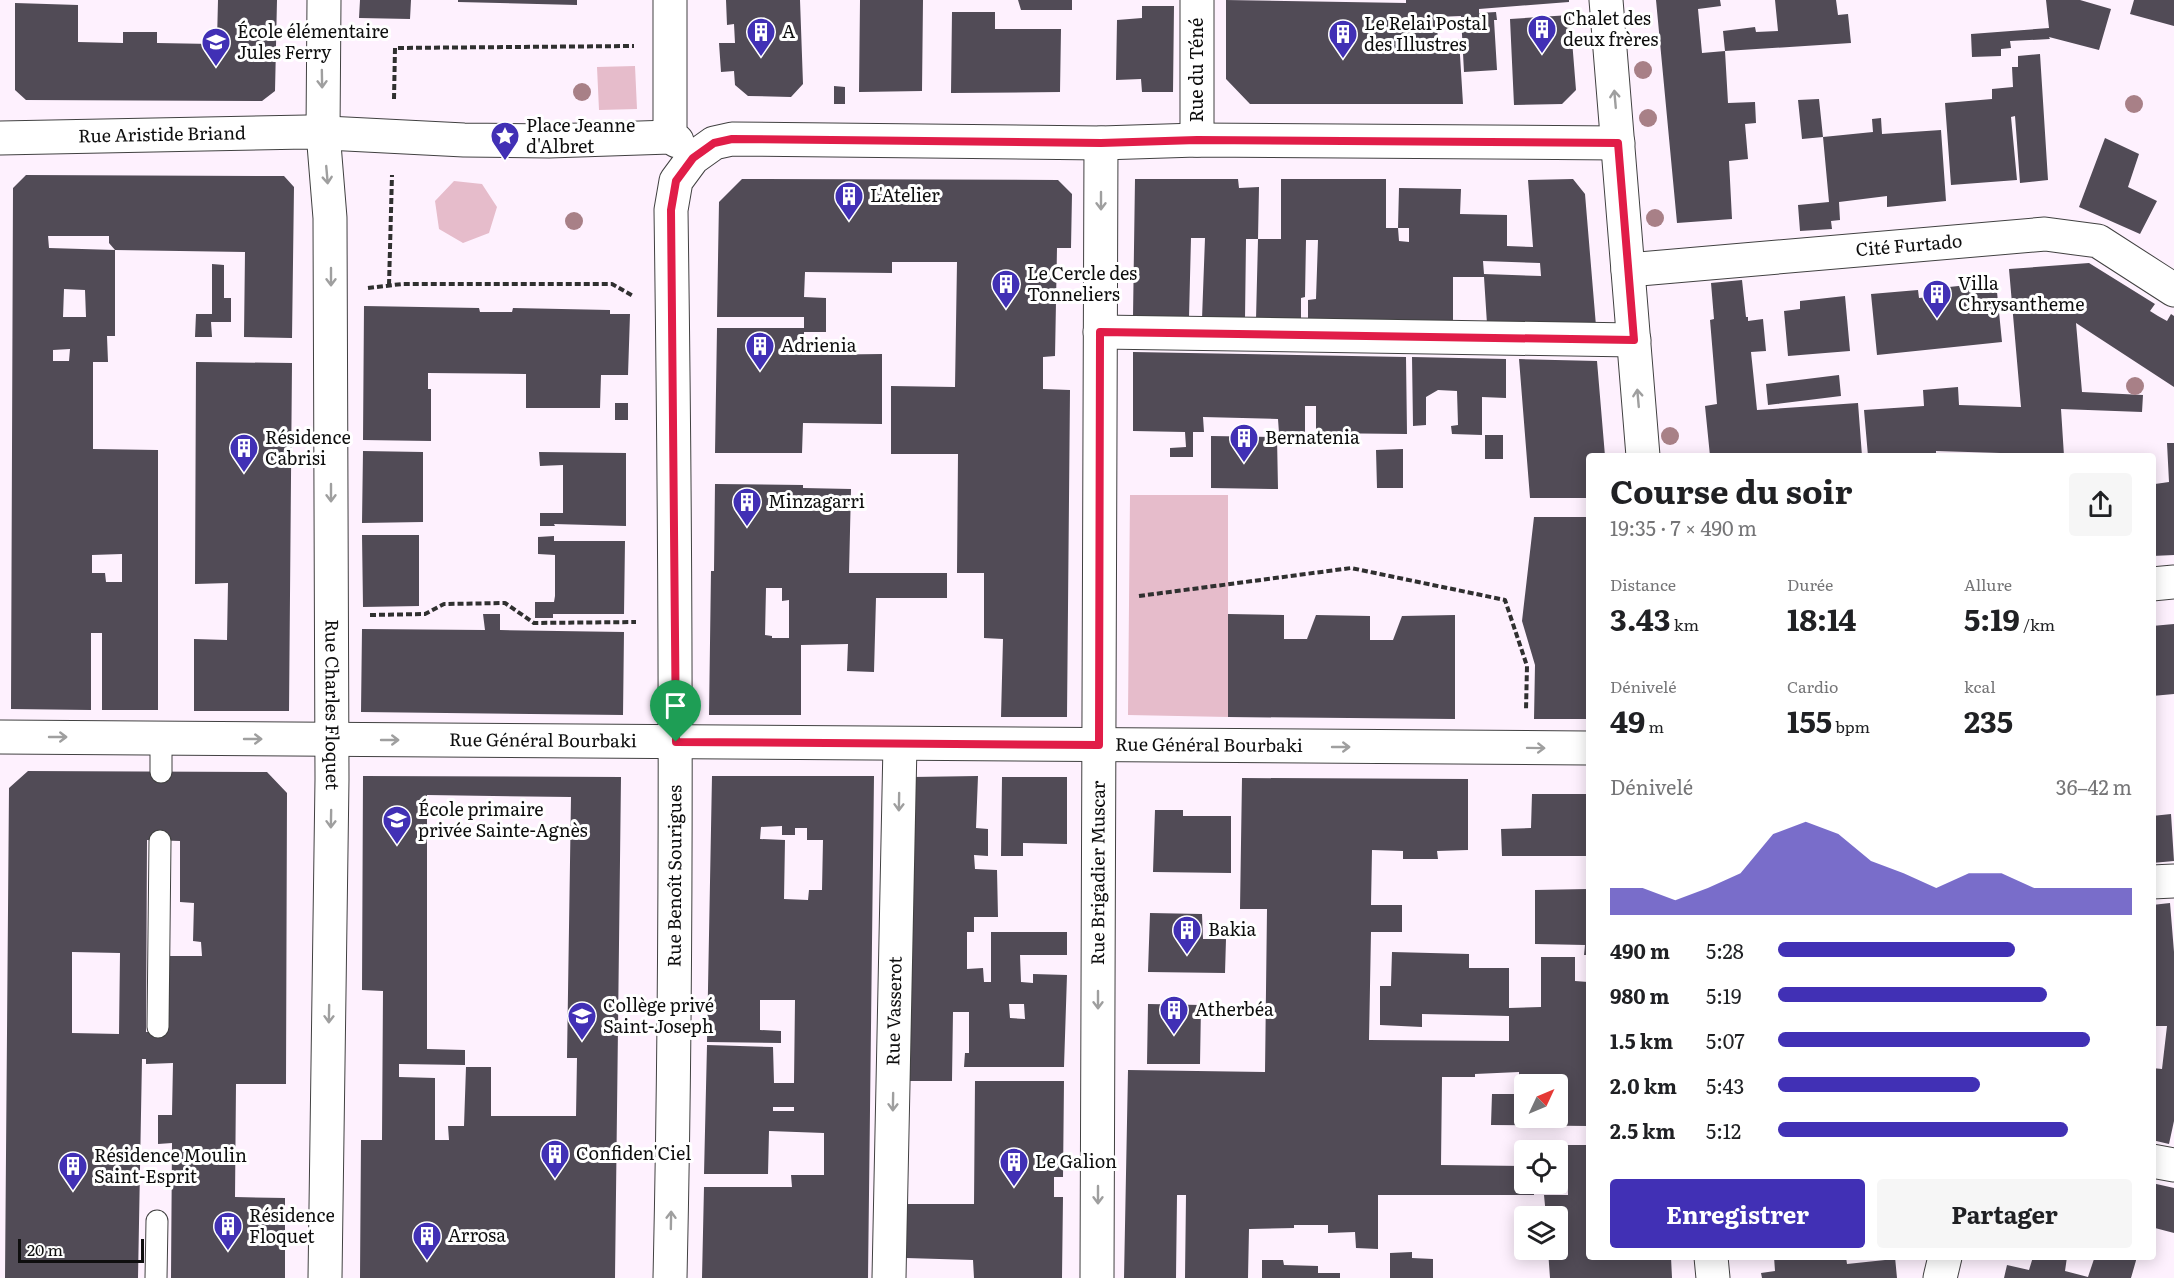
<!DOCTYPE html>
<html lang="fr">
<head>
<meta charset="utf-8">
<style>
  :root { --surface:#fff; --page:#f6f6f6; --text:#202124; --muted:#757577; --accent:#4130b5 }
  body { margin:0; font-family:Literata,serif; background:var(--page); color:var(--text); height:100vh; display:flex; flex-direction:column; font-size:22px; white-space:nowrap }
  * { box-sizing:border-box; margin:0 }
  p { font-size:20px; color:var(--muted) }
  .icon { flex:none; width:33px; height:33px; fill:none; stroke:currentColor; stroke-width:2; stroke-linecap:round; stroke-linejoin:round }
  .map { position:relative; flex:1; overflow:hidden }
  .sheet { position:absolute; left:1586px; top:453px; width:570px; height:807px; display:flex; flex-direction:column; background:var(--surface); border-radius:6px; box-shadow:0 3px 15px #0003 }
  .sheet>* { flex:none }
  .needle { width:39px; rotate:46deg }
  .tools { position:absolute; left:1514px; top:1074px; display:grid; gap:12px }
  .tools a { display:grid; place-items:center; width:54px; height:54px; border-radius:6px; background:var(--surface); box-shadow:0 3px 15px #0003; font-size:30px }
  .scale { position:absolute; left:18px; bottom:15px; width:126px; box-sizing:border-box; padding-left:6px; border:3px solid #0e0e0e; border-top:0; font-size:16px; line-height:21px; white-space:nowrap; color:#0e0e0e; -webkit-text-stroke:4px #fff; paint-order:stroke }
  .pin { position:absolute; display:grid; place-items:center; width:51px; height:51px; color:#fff; margin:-62px -26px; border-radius:50% 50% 50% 0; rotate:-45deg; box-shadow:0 0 6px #0007 }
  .pin .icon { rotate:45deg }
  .round { display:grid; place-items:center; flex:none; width:63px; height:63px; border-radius:6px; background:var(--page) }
  .head { display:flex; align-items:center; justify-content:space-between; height:102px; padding:0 24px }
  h1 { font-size:33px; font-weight:700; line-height:45px }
  .stats { display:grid; grid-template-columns:repeat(3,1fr); gap:9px; height:102px; padding:6px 24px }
  .stats div { display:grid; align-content:center }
  .stats b { font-size:30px; font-weight:700 }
  .stats small { font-size:16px; font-weight:400 }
  .stats p { font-size:16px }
  .chart { height:168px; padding:12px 24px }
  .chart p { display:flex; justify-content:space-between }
  .chart svg { width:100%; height:108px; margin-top:6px; fill:var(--accent); opacity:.7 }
  .button { display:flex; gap:12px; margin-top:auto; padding:12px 24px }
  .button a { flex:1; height:69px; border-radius:6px; background:var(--accent); color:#fff; font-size:24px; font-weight:700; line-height:69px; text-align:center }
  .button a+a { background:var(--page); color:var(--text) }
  ul { padding:0 24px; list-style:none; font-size:20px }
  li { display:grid; grid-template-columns:96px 72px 1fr; align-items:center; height:45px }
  li i { height:15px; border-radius:8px; background:var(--accent) }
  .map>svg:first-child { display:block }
</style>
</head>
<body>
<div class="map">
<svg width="2174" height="1278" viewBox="0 0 2174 1278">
  <rect width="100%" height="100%" fill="#fef1fe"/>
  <!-- green -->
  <path fill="#e6bccb" d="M635 66 637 109 599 110 597 67Z
    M454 181 482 184 497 207 489 233 463 243 439 229 435 201Z
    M1130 495H1228V717L1128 715Z"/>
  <!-- building -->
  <path fill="#514b56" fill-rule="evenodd" d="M218 0H277L275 91 262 101 26 100 15 90V3L78 5V42L123 43V32H157V43L212 44V40L217 41Z
    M360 0H411L410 19 359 18Z
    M458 0H577V5L458 2Z
    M726 0H800L803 84 791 97 748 96 735 85 734 71 721 72 719 43H735L734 24 727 25Z
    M860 0H923L922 91 859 92Z
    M1018 0H1072V10H1021Z
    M1226 0 1406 3V0H1569V2L1479 9V13L1496 12 1497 20H1494L1497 70 1464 72 1461 16 1436 17 1438 39H1459L1463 104H1250L1226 79Z
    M1656 0H1720L1721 6 1698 9 1702 53 1725 51 1728 103 1755 102 1756 123 1745 124 1748 159 1729 161 1732 219 1677 223Z
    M1775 0H1836L1838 15 1848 14 1851 43 1725 51 1723 31 1755 27 1756 32 1778 31Z
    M2046 0H2080L2111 9 2099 50 2049 37 2050 39 2010 41 2011 48 2001 49V56L1972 57 1971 34 2049 28Z
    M2134 0H2174V26L2130 14Z
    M1142 6H1174L1173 92H1142L1141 79 1116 80 1117 20 1142 18Z
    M952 12H995V29H1061L1060 92 951 93Z
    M1570 15 1576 90 1562 104 1514 105 1510 19Z
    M2040 54 2048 180 2020 183 2015 116 2011 117 2017 180 1951 185 1945 103 1992 99V89L2013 87 2012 67H2018V56Z
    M834 86 845 87V104H834Z
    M1819 99 1823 137 1873 132 1872 119 1881 118 1882 134 1941 130 1946 201 1887 207V196L1839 202 1840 220 1831 221 1832 229 1800 231 1798 205 1829 202 1823 137 1802 139 1798 100Z
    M2105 138 2139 154 2128 187 2157 201 2140 234 2079 207Z
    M26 175 284 176 294 187 292 338 244 337 245 252 115 250 109 243V236H48L49 248 115 250V336H107L108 362H93V449L158 450V710H102V633H91V710L11 709 13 188ZM64 289 85 290 86 317H63ZM70 349 69 361H53V350ZM122 554V582H106L105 573H92V555Z
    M742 179 1058 180 1072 194 1071 248H1057L1055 356 1043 357V389L1070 390 1067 717H1001L1003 639 984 638V573H957L958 454H891V386L955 387 957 262H892V273L805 272 804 297 826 298V332H804V355L882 354V424L803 423 802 453H715L717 328H804V317H717L719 202Z
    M1135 179H1238L1239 188 1259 187 1258 239H1246L1245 319H1202L1205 238H1191L1189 318 1133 317Z
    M1281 179H1386V228H1398L1399 241 1409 242V228H1398L1399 188 1461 189 1460 214 1507 215V246L1533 247 1528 180 1573 179 1585 194 1596 326 1487 324 1484 277H1453V323L1308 321V300L1316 299 1318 240H1306L1305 297 1301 298V320H1256L1258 239H1281ZM1483 261 1540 263 1541 276 1484 274Z
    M2089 263 2155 304 2150 311 2158 316 2167 321 2171 314 2174 316V387L2076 323 2082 392 2143 395 2142 412 2061 409 2064 456H2000V453L1936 451V456H1868L1864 410 1924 406 1923 390 1958 387 1959 405 2021 407 2009 269Z
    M212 264 224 265V298H231V322H211L212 337H195L196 314H212Z
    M1742 280 1746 317H1748V321L1763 319 1766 351 1751 352 1757 410 1858 403 1862 456H1710L1705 406 1717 404 1710 320 1714 319 1711 283Z
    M1996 282 2002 342 1877 355 1871 294 1918 290 1919 298 1950 295 1949 287Z
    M1845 296 1850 351 1788 356 1784 311 1800 309V301Z
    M364 306 479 308 480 312H512L513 308 610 310V314H630L628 375H601L600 408H526V374L428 373V389H431V441L363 440Z
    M1133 352 1406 357 1407 434 1316 433V406H1305V433H1279L1278 419 1203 417 1204 432H1193V457H1170V448L1186 447 1185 432 1133 431Z
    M1412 357 1506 359V398L1482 397V435L1452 434 1451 426 1458 425 1457 391 1438 390 1426 397V425L1413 426Z
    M1519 359 1597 361 1605 456H1588V498H1530Z
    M196 362 292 363 289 711H194V639L227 640 228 583 195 584Z
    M1839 375 1841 396 1768 405 1766 384Z
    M615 403H628V420H615Z
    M1485 435H1503V459H1485Z
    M1211 436 1277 437 1278 489 1211 488Z
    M2167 443H2174V555L2152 556V497H2156L2155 484 2169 482Z
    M1403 449V488H1377L1376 450Z
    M363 451 423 452V522L362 523Z
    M539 452 626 453V526L554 524 555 526H540V513H563V465L540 466Z
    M715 484 803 485V488L851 489 849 573H947V598H876L874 672 847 671 848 644 801 645V715H709L711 571H714ZM766 588H782V601L789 600V638H772V636L765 635Z
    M1534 517H1588V719H1534L1535 665 1522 621Z
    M362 535H419V606L363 607Z
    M554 536V541H625L624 614H553V618H535V602H554L555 596V555L538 554V537Z
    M483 614H500V630L624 632 623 715 361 712 362 629 485 630Z
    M1228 614 1284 615V639H1307L1316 615 1370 616V640H1393L1402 616 1455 615V719L1228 717Z
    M2174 624V694L2152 696V626Z
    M28 771 267 772 287 793 286 1084H236L235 1197 285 1198V1278H171L172 1143 158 1144V1115H172L173 1063 146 1064V1059H142L138 1278H5L9 788ZM147 840 180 841V902L194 903 193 941 201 942 202 956H166V1032H146ZM72 952 120 953 119 1034 72 1033Z
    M363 776 621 777 615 1278H360L361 1140H382L383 991 362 990ZM427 795 571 797 567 1058H577L576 1116H491V1067H466L464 1126H448L449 1140H435V1078L399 1077V1064L465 1065V1050L427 1049Z
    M712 776H874L868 1278H702L704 1187H792L791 1175H824V1133L769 1131 768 1174H704L707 1045 773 1047 774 1083H794L795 1000H760V1030L781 1031V1043L707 1042ZM782 826V835H795V828H807V840H823L822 890H809L808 900 784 899 785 840 760 839 761 827ZM773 1107H794V1111H773Z
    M978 776 976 828 988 829V856L974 855 975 869 997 870 998 917H974V932H967V969L983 968 984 982H991V932H1067V955H1020L1021 982 1033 983V974L1067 975 1064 1067H964L965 1053H969V1012H953L952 1081H908L912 777ZM1009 1004H1024L1025 1019 1010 1018Z
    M1002 777H1067V844L1023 843V856H1001Z
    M1242 778 1468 779V850L1437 851 1438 859H1403V851L1372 850 1371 905H1402V932H1371L1369 1040 1509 1041V1016L1422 1014V1027L1380 1025V986H1391L1392 952 1469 954V968H1509V1008L1541 1007V957H1575V981L1588 982V1126L1491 1125 1492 1094H1519V1072L1475 1074V1077H1442L1441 1165 1524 1166V1184H1534V1195H1378V1249L1356 1248 1355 1232 1328 1233V1225H1294V1228L1249 1229 1248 1278H1185L1186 1195H1177L1176 1278H1124L1128 1070 1265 1072 1267 909H1240ZM1524 1084H1557V1118H1524Z
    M1532 794H1588V856H1502L1501 829 1531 828Z
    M1155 810H1183V816H1231V873L1153 872Z
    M2171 814 2174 861 2152 863V816Z
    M1588 889V955H1584L1585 945 1535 944V890Z
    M2170 903 2174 952V1121L2169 1144 2152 1140V1068L2162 1069 2167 1026H2152V905Z
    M1150 913 1202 914 1203 939H1226L1225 973 1148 972Z
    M1148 1004 1201 1005 1200 1064H1147Z
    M975 1081H1064L1063 1177H1054V1197H1063L1062 1278H974L973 1260 906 1258 907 1204H974Z
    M1567 1145H1588V1257H1671L1672 1278H1550L1548 1250H1557V1216H1546L1544 1195H1568Z
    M2152 1183 2174 1188V1233L2155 1228 2152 1235Z
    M1412 1252V1258L1433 1259V1278H1390V1253Z
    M1774 1257H1846L1847 1264 1885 1260V1257H1895L1897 1278H1762L1761 1273 1775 1271Z
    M2033 1257H2067L2065 1271 2088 1277 2094 1259 2102 1260 2103 1257H2137L2131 1278H2004L2007 1265 2029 1270Z
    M1262 1260H1283L1284 1265 1318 1266V1273H1340V1278H1262Z"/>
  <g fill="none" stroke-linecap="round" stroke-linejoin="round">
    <!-- lane casing -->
    <g stroke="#414141" stroke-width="23">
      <path id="lane" d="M161 772V738
        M158 1027 160 841
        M156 1278 157 1221"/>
    </g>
    <!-- street casing -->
    <g stroke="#414141" stroke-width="35">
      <g id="street">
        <path id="s1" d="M324 0 323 132 330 218 332 779 325 1278"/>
        <path d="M1606 0 1643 456"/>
        <path d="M670 137V0"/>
        <path id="s2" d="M0 138 307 132 464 140 549 141 670 137 677 141"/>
        <path d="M1197 140V0"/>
        <path id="s3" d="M1628 270 2045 234 2098 241 2174 290"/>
        <path d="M1100 332 1634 340"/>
        <path d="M2152 584 2174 582"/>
        <path id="s4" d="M0 737 1588 748"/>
        <path d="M2152 882 2174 881"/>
        <path d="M2152 1161 2174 1165"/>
        <path d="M1711 1257 1713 1278"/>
        <path id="s5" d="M670 1278C678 922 676 566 671 210L676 181 693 158 714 143 732 139 1101 143 1197 140 1618 143"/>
        <path id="s6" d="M889 1278 900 744"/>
        <path id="s7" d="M1097 1278 1101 143"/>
        <path d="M1940 1278 1945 1257"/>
      </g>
    </g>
    <!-- path -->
    <path stroke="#303030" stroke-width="4" stroke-dasharray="6 3" stroke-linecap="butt" d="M394 99 395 48 634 46
      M389 285 392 175
      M368 288 402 284H612L633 296
      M1139 596 1351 568 1505 600 1527 666 1526 710
      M370 615 425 614 444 604 505 603 534 623 636 622"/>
    <!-- lane -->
    <use href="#lane" stroke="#fff" stroke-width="21"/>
    <!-- street -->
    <use href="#street" stroke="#fff" stroke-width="33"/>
  </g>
  <!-- trees -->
  <g fill="#a88087">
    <circle cx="1643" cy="70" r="9"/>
    <circle cx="582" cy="92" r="9"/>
    <circle cx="2134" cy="104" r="9"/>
    <circle cx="1648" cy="118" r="9"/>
    <circle cx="1655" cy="218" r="9"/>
    <circle cx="574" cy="221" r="9"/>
    <circle cx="2135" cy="386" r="9"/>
    <circle cx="1670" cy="436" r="9"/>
  </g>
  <!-- one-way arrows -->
  <defs><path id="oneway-shaft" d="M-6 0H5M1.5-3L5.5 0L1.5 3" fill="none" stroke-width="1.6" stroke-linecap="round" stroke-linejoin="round" transform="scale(1.5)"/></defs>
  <g stroke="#9f9f9f">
    <use href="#oneway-shaft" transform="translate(322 79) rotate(89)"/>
    <use href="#oneway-shaft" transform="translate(1615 99) rotate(-95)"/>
    <use href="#oneway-shaft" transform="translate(327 175) rotate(85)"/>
    <use href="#oneway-shaft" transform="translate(1101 201) rotate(90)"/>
    <use href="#oneway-shaft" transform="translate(331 277) rotate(90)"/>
    <use href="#oneway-shaft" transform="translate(1638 398) rotate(-95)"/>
    <use href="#oneway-shaft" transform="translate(331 493) rotate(90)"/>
    <use href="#oneway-shaft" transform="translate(58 737)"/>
    <use href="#oneway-shaft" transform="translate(253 739)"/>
    <use href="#oneway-shaft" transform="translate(390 740)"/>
    <use href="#oneway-shaft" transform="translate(1341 747)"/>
    <use href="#oneway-shaft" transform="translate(1536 748) rotate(1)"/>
    <use href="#oneway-shaft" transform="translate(899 802) rotate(91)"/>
    <use href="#oneway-shaft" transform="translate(331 819) rotate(91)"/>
    <use href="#oneway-shaft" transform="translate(1098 1000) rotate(90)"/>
    <use href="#oneway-shaft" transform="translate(329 1014) rotate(91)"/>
    <use href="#oneway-shaft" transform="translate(893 1102) rotate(91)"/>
    <use href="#oneway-shaft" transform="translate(1098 1195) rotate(90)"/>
    <use href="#oneway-shaft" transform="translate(671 1220) rotate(-89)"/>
  </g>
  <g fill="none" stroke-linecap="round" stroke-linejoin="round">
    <!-- route casing -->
    <g stroke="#fff" stroke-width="12">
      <path id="route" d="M732 139 1101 143 1197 140 1618 143 1634 340 1100 332 1099 745 676 742 671 210 676 181 693 158 714 143Z"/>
    </g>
    <!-- route -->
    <use href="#route" stroke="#e11d48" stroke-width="8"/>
  </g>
  <!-- icons -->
  <defs>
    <g id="building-pin" transform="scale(1.5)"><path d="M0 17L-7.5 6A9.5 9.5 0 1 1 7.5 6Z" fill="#4130b5" stroke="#fff"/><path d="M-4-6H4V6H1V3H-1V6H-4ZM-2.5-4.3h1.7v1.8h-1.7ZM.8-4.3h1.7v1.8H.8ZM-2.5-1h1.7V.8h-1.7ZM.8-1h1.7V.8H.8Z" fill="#fff"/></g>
    <g id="school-pin" transform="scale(1.5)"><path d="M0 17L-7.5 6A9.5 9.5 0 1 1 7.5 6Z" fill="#4130b5" stroke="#fff"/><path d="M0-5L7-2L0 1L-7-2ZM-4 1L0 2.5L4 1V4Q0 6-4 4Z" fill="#fff"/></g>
    <g id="sight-pin" transform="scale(1.5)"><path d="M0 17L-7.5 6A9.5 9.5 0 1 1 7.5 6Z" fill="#4130b5" stroke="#fff"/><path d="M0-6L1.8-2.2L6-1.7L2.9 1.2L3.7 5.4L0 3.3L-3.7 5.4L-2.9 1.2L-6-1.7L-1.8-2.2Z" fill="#fff"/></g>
  </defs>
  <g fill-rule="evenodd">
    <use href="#building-pin" x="1542" y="29"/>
    <use href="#building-pin" x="761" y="32"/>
    <use href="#building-pin" x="1343" y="34"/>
    <use href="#school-pin" x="216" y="42"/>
    <use href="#sight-pin" x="505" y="136"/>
    <use href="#building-pin" x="849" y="196"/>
    <use href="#building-pin" x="1006" y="284"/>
    <use href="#building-pin" x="1937" y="294"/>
    <use href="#building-pin" x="760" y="346"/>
    <use href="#building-pin" x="1244" y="438"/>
    <use href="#building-pin" x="244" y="448"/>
    <use href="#building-pin" x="747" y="502"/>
    <use href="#school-pin" x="397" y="820"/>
    <use href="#building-pin" x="1187" y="930"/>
    <use href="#building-pin" x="1174" y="1010"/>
    <use href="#school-pin" x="582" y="1016"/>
    <use href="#building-pin" x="555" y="1154"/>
    <use href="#building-pin" x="1014" y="1162"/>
    <use href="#building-pin" x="73" y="1166"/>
    <use href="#building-pin" x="228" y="1226"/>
    <use href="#building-pin" x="427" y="1236"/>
  </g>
  <g text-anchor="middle" stroke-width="6" stroke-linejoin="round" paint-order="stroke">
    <!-- poi labels -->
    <g font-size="18" fill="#0e0e0e" stroke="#fff" text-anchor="start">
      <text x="1563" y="25">Chalet des<tspan x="1563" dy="21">deux frères</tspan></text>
      <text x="1364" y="30">Le Relai Postal<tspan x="1364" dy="21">des Illustres</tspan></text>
      <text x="237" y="38">École élémentaire<tspan x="237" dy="21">Jules Ferry</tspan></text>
      <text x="782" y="38">A</text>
      <text x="526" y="132">Place Jeanne<tspan x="526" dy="21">d'Albret</tspan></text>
      <text x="870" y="202">L'Atelier</text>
      <text x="1027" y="280">Le Cercle des<tspan x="1027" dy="21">Tonneliers</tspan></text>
      <text x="1958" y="290">Villa<tspan x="1958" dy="21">Chrysantheme</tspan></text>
      <text x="781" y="352">Adrienia</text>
      <text x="265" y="444">Résidence<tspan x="265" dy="21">Cabrisi</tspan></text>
      <text x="1265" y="444">Bernatenia</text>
      <text x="768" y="508">Minzagarri</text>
      <text x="418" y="816">École primaire<tspan x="418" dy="21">privée Sainte-Agnès</tspan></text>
      <text x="1208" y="936">Bakia</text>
      <text x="603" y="1012">Collège privé<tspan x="603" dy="21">Saint-Joseph</tspan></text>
      <text x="1195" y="1016">Atherbéa</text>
      <text x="576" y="1160">Confiden'Ciel</text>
      <text x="94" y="1162">Résidence Moulin<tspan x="94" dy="21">Saint-Esprit</tspan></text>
      <text x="1035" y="1168">Le Galion</text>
      <text x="249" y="1222">Résidence<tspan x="249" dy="21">Floquet</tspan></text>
      <text x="448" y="1242">Arrosa</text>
    </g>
    <!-- street labels -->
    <g font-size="18" fill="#0e0e0e" stroke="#fff">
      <text transform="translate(1197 70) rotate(-90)" y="6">Rue du Téné</text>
      <text dy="6" stroke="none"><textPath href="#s2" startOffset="162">Rue Aristide Briand</textPath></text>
      <text dy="6" stroke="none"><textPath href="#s3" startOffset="282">Cité Furtado</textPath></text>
      <text dy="6" stroke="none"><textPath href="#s1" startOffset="705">Rue Charles Floquet</textPath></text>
      <text dy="6" stroke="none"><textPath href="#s4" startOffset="543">Rue Général Bourbaki</textPath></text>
      <text dy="6" stroke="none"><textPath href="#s4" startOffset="1209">Rue Général Bourbaki</textPath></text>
      <text dy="6" stroke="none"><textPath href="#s7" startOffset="405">Rue Brigadier Muscar</textPath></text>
      <text dy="6" stroke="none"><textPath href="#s5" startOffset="402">Rue Benoît Sourigues</textPath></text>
      <text dy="6" stroke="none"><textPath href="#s6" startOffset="267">Rue Vasserot</textPath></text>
    </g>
  </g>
</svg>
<div class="tools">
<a><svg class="needle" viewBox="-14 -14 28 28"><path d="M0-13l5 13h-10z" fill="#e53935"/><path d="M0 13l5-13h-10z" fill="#757577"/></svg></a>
<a><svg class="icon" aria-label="locate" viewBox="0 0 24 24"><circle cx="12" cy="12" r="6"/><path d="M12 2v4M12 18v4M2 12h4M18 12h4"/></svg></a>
<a><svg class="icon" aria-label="layers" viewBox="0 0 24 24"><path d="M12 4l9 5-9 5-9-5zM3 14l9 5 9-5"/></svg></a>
</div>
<div class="scale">20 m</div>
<div class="pin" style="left:676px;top:742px;background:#1e9e55"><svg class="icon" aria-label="arrive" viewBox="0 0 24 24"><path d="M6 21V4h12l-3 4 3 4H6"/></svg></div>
<section class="sheet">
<div class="head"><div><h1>Course du soir</h1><p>19:35 · 7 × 490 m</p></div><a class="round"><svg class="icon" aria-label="share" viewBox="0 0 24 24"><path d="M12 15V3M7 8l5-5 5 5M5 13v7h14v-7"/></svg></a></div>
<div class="stats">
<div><p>Distance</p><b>3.43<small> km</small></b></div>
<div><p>Durée</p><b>18:14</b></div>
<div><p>Allure</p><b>5:19<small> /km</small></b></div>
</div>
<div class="stats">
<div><p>Dénivelé</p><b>49<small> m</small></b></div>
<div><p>Cardio</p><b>155<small> bpm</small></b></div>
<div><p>kcal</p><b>235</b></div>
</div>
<div class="chart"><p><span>Dénivelé</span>36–42 m</p>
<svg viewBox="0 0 160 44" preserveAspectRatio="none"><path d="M0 44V33L10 33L20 38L30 33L40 27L50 11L60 6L70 11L80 22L90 27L100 33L110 27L120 27L130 33L140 33L150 33L160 33V44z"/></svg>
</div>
<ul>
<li><b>490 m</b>5:28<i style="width:67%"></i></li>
<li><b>980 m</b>5:19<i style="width:76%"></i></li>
<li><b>1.5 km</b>5:07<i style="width:88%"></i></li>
<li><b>2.0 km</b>5:43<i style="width:57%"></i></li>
<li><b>2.5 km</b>5:12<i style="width:82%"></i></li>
</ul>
<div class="button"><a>Enregistrer</a><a>Partager</a></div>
</section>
</div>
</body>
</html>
